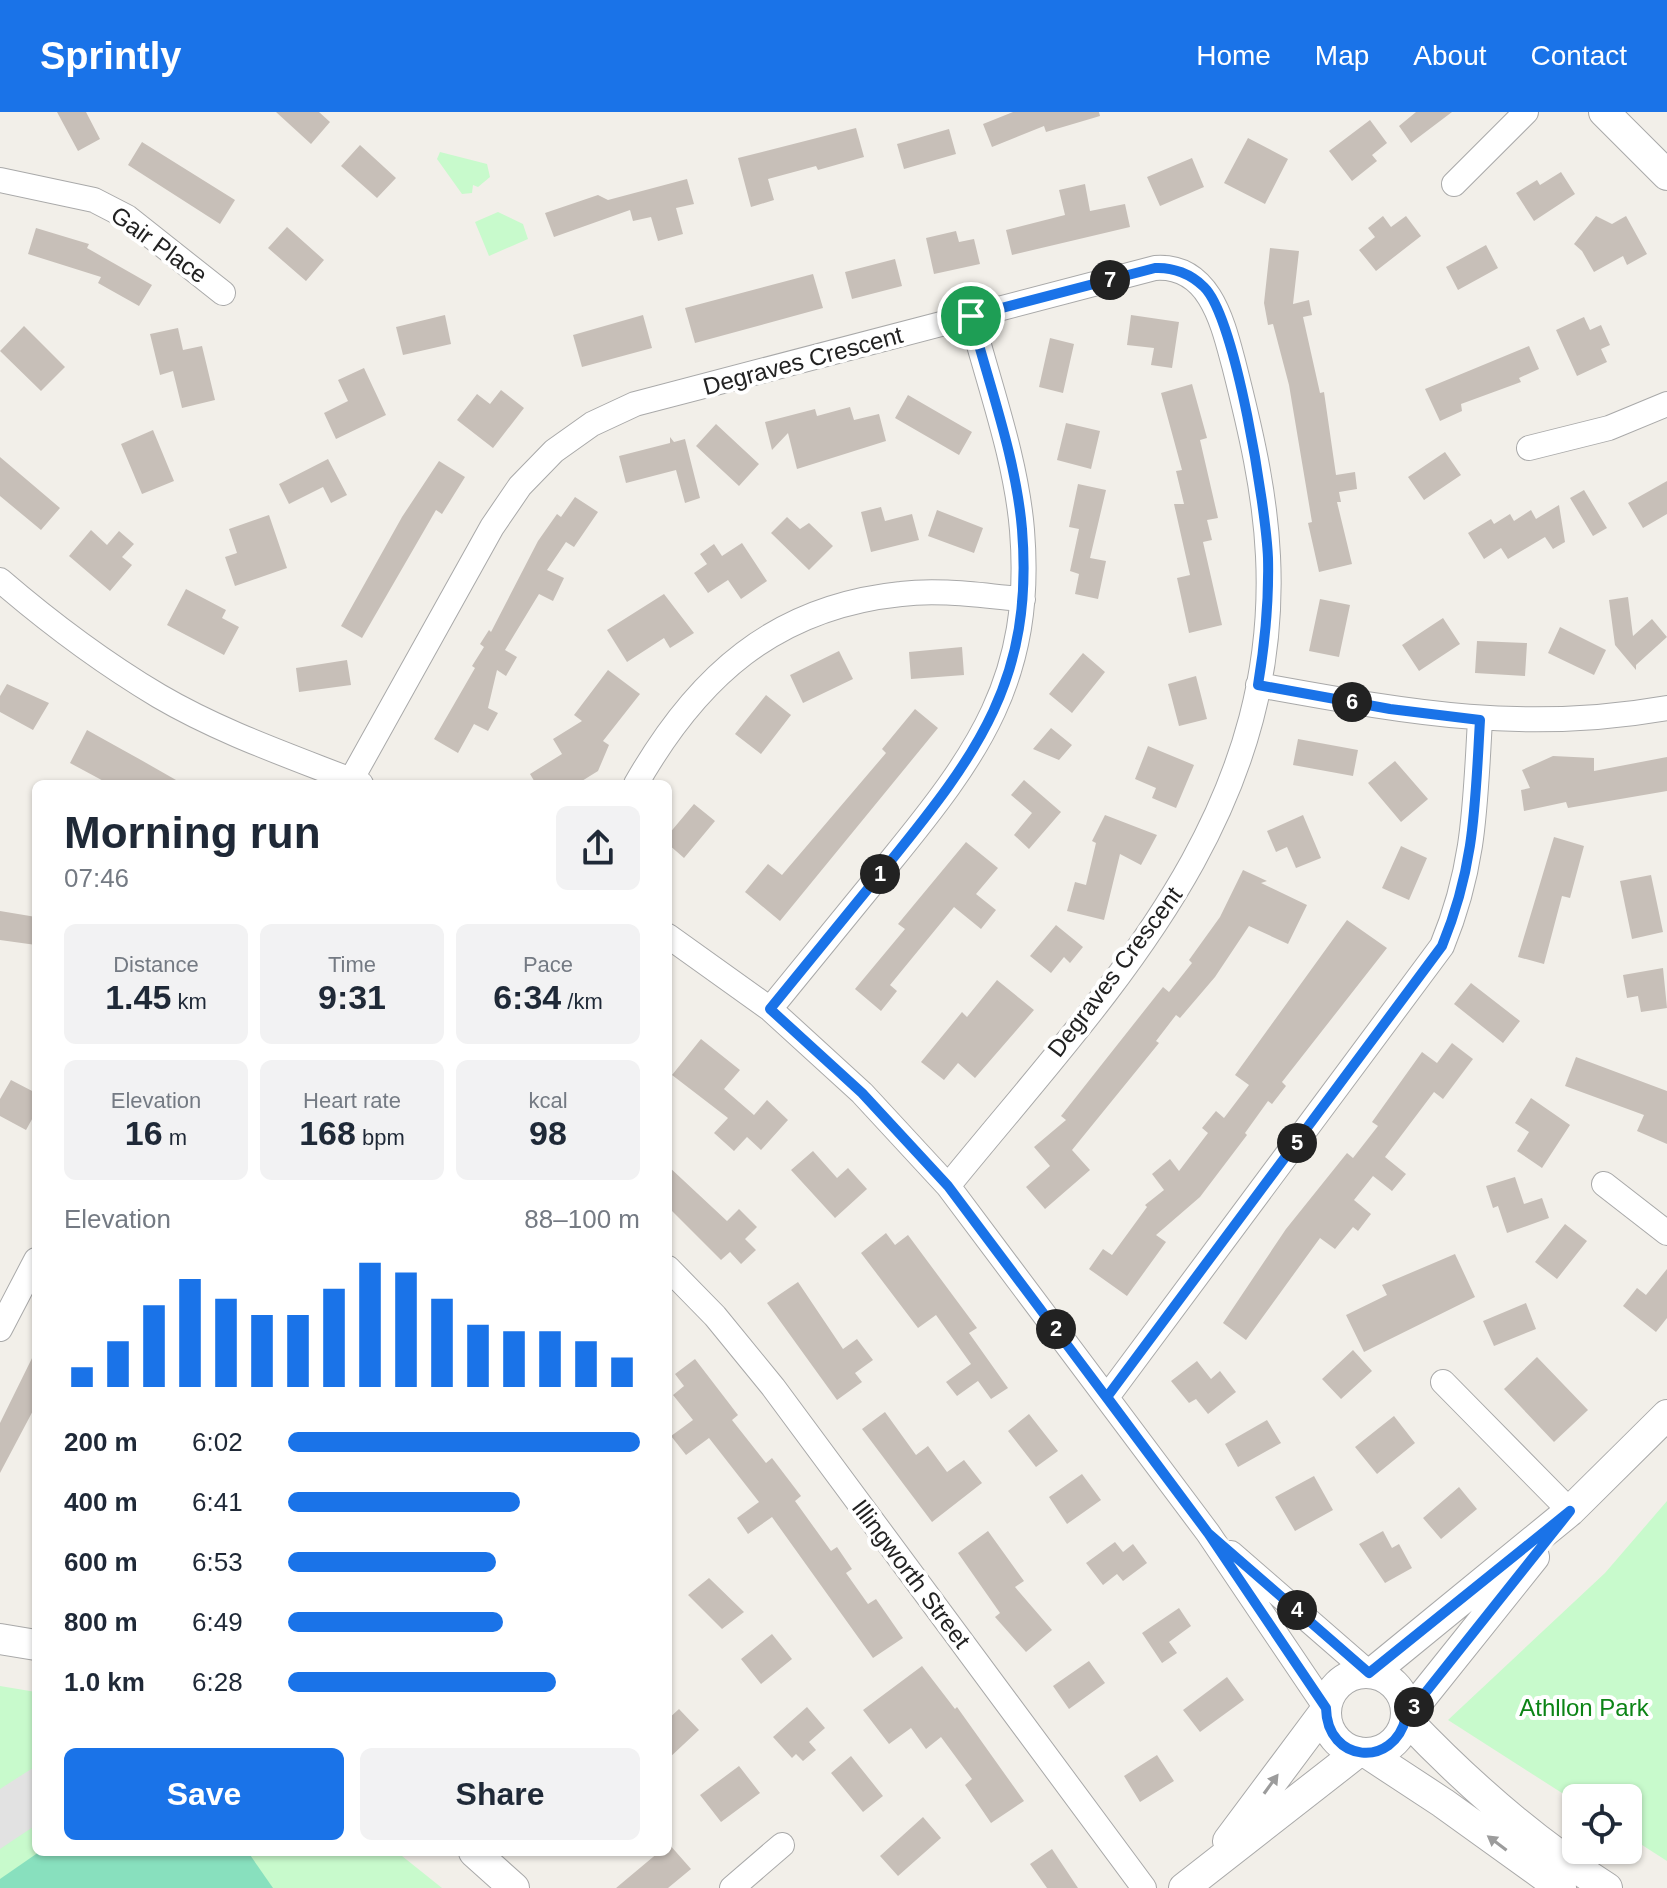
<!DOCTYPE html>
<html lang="en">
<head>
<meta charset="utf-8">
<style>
  :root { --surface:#fff; --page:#f2f2f3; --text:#1f2937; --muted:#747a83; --accent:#1a73e8 }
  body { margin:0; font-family:Helvetica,sans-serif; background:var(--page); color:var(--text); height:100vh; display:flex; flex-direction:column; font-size:30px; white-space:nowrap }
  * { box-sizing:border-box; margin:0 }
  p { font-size:26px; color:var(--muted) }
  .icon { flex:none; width:44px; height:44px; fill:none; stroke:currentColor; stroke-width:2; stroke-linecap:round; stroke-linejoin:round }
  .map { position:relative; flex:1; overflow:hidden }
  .drawer { position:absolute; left:32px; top:668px; width:640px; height:1076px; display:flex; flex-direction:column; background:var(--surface); border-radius:12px; box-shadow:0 2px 6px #0004 }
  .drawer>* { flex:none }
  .tools { position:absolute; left:1562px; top:1672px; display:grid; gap:16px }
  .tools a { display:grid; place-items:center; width:80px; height:80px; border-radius:12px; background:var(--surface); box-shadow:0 2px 6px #0004; font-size:40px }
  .pin { position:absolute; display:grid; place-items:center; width:68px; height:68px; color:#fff; margin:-34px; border:4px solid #fff; border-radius:50%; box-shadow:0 2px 8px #0007 }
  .km { position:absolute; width:40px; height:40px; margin:-20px; border-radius:50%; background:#222; color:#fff; font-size:22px; line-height:40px; text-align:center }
  .round { display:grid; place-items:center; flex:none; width:84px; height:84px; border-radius:12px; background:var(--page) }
  .overview { display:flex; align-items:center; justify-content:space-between; height:136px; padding:0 32px }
  h1 { font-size:44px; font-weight:800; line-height:60px }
  .figures { display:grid; grid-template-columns:repeat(3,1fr); gap:12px; height:136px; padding:8px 32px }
  .figures div { display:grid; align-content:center; border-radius:12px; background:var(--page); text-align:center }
  .figures b { font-size:34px; font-weight:800 }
  .figures small { font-size:22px; font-weight:400 }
  .figures p { font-size:22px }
  .chart { height:224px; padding:16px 32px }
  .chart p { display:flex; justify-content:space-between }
  .chart svg { width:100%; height:144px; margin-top:8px; stroke:var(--accent); stroke-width:6 }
  .primary-button { display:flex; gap:16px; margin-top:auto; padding:16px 32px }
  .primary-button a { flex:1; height:92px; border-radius:12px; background:var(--accent); color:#fff; font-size:32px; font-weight:800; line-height:92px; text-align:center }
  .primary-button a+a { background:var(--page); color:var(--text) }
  ul { padding:0 32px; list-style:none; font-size:26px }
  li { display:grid; grid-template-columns:128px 96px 1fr; align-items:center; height:60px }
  li i { height:20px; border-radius:10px; background:var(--accent) }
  header { display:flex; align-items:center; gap:48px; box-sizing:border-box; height:112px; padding:0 40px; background:var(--accent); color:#fff }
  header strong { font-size:38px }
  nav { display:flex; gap:44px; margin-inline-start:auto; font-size:28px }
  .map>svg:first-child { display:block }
</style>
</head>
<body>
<header>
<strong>Sprintly</strong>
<nav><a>Home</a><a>Map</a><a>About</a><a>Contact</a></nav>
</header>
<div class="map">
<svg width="1667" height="1776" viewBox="0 0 1667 1776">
  <rect width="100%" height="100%" fill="#f2efe9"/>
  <!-- park -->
  <path fill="#c8facc" d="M440 40 487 52 490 65 478 75 473 73 472 81 462 82 437 47Z
    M498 100 523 112 528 127 489 144 475 110Z
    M1667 1389V1749L1628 1724V1686H1576V1690L1448 1608 1605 1461Z
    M0 1574 36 1580V1740H397L442 1776H0Z"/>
  <!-- pitch -->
  <path fill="#88e0be" d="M39 1740H248L273 1776H0V1767Z"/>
  <!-- parking -->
  <path fill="#e2e2e2" d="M36 1654V1713L0 1737V1677Z"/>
  <!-- building -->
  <path fill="#c7bfb8" d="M57 0H86L100 27 78 39Z
    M276 0H319L330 10 311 32Z
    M1013 0H1099L1100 4 1046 20 1044 14 992 35 983 12Z
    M1416 0H1452L1411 31 1399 14Z
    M1370 8 1387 31 1372 43 1377 49 1352 69 1329 39Z
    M856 16 864 45 818 58 816 54 768 67 774 88 751 95 738 46Z
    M949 17 956 42 904 57 897 32Z
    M1248 26 1288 47 1265 92 1224 71Z
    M142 30 235 88 220 112 128 53Z
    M360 33 396 66 377 86 341 54Z
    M1192 46 1204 75 1160 94 1147 65Z
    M1561 60 1575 82 1534 109 1516 81 1537 68 1540 73Z
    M687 67 694 92 676 96 683 122 658 129 651 105 633 109 630 98 554 125 545 101 598 83 608 88Z
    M1085 72 1090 99 1125 92 1130 115 1012 143 1006 118 1065 103 1059 78Z
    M1383 104 1391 115 1406 104 1421 124 1376 159 1359 138 1375 125 1368 116Z
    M1596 104 1612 112 1626 104 1647 142 1627 153 1623 144 1594 160 1582 139 1574 132Z
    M287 115 324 148 306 169 268 136Z
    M36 116 89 132 87 136 152 173 139 194 98 171 101 165 28 142Z
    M956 119 959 130 974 127 980 152 934 162 926 126Z
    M1486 133 1498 156 1458 178 1446 155Z
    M1270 136 1299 139 1293 192 1309 188 1312 203 1303 205 1320 281 1324 280 1336 363 1355 360 1357 377 1339 380 1341 390H1337L1352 452 1319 460 1308 411 1312 410 1289 273 1273 212 1268 213 1264 191Z
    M895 147 902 174 852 187 845 160Z
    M813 162 823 196 695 231 685 196Z
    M445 203 451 232 403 243 396 215Z
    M643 203 652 236 582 255 573 223Z
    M1131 203 1179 210 1172 256 1151 253 1154 236 1127 233Z
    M1584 205 1590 218 1601 213 1610 233 1601 237 1607 250 1577 264 1556 218Z
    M24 214 65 255 41 279 0 239Z
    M178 216 183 238 202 234 215 288 182 296 173 259 160 263 150 222Z
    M1050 226 1074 232 1063 281 1039 275Z
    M1529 234 1539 257 1519 266 1521 270 1461 292 1462 299 1440 309 1425 277Z
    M364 256 386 303 336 327 324 301 348 289 338 268Z
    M1192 272 1207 326 1200 328 1218 406 1207 408 1212 428 1203 430 1222 513 1189 521 1177 466 1190 463 1174 392H1184L1176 359 1182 358 1161 281Z
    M501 278 524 296 493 336 457 308 477 282 490 292Z
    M908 283 972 320 959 343 895 306Z
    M850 295 854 308 879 302 886 329 797 357 788 321 772 338 765 310 815 297 817 304Z
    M1066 311 1100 319 1091 357 1057 348Z
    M716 312 759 352 739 374 696 334Z
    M153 318 174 369 142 382 121 332Z
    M670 325 674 330 685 327 700 386 685 391 676 358 626 371 619 344 670 331Z
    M1445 340 1461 363 1424 388 1408 365Z
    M0 345 60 396 41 418 0 384Z
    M328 347 347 383 331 391 323 375 289 392 279 372Z
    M439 349 465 365 442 402 436 398 362 526 341 514 402 405Z
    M1667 369V402L1643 416 1628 391Z
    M1078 372 1106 378 1090 446 1106 449 1098 487 1075 482 1079 462 1070 459 1079 417 1069 415Z
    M1584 378 1607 416 1593 424 1570 386Z
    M575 385 598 400 574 435 566 430 547 458 564 466 553 489 539 482 505 538 517 545 506 564 497 558 488 596 498 601 488 619 474 612 458 641 434 627 475 556 472 554 484 535 480 532 489 518 491 520 538 429 557 402 561 405Z
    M1559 393 1565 430 1553 437 1545 425 1508 447 1501 436 1484 447 1468 421 1491 407 1494 412 1510 402 1514 409 1531 398 1536 407Z
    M881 395 885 409 912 402 919 428 871 440 861 400Z
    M937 398 983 416 974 441 928 424Z
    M269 403 287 456 235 474 225 445 237 441 229 417Z
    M787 405 800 417 809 411 833 434 809 458 771 421Z
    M91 418 107 433 119 419 134 432 122 445 132 453 110 479 69 444Z
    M742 431 767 469 741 487 728 468 708 481 694 461 707 452 700 442 714 432 722 444Z
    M186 477 226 498 222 506 239 515 224 543 167 513Z
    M664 482 694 521 670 536 664 526 627 550 607 518Z
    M1628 485 1633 524 1652 507 1667 525 1636 553V558L1615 533 1609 488Z
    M1320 487 1350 493 1339 545 1309 539Z
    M1443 506 1460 532 1419 559 1402 533Z
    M1560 515 1606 538 1594 563 1548 541Z
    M1477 529 1527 531 1525 564 1475 561Z
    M962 535 964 563 911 567 909 540Z
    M839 539 853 567 803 591 790 563Z
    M1083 541 1105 560 1072 601 1049 582Z
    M347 548 351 573 299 580 296 556Z
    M608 558 640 582 603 629 609 633 598 659 577 672H536L530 662 562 642 553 627 582 609 574 603Z
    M1196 564 1207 607 1179 614 1168 572Z
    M7 572 49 591 33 618 0 600V584Z
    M766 583 791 603 761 642 735 622Z
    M915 597 938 616 780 809 745 780 768 752 782 763 886 641 882 637Z
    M1051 616 1072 633 1059 648 1033 637Z
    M87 618 141 648 183 672H109L70 651Z
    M1298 627 1358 638 1353 664 1293 653Z
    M1148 634 1194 653 1176 696 1152 686 1156 676 1135 667Z
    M1553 644 1594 646V659L1667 645V679L1568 696 1566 690 1524 699 1521 678 1530 676 1522 658Z
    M1395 649 1428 687 1401 710 1368 671Z
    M1024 668 1061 700 1029 737 1014 723 1032 701 1011 683Z
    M694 692 715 709 684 746 668 732V723Z
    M1105 703 1157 723 1141 753 1120 742 1104 808 1067 799 1075 770 1086 773 1096 731 1092 729Z
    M1303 703 1321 746 1296 756 1287 735 1276 740 1267 719Z
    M1554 725 1584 734 1570 786 1562 784 1544 852 1518 845Z
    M966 730 998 756 976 782 996 798 981 817 954 795 890 873 897 879 881 899 855 877 905 817 898 812Z
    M1401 734 1427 746 1409 788 1382 776Z
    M1243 758 1267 769 1261 771 1307 793 1288 832 1249 814 1215 865 1180 906 1176 903 1156 929 1159 931 1072 1038 1090 1058 1045 1097 1026 1075 1050 1054 1034 1035 1066 1008 1061 1004 1163 875 1169 880 1192 851 1189 848 1220 805Z
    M1651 763 1663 820 1632 827 1620 769Z
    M0 799 36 805V833L0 828Z
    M1347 808 1387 836 1282 970 1286 974 1272 992 1268 989 1245 1021 1247 1023 1200 1085 1156 1123 1166 1130 1127 1184 1089 1157 1103 1137 1112 1143 1147 1095 1145 1093 1164 1078 1152 1062 1170 1047 1179 1059 1208 1021 1202 1016 1216 999 1224 1006 1249 973 1235 963Z
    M1056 813 1083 835 1070 851 1064 845 1051 861 1030 844Z
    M1663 856 1667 896 1641 900 1638 884 1627 886 1623 863Z
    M997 868 1034 898 975 966 958 951 944 968 921 950 962 900 967 905Z
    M1471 871 1520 909 1503 931 1454 892Z
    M701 927 740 958 724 977 754 1003 767 988 788 1008 761 1038 747 1025 734 1039 714 1021 728 1006 672 963Z
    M1452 931 1473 947 1443 987 1434 980 1385 1045 1406 1062 1392 1079 1373 1064 1354 1088 1371 1102 1358 1119 1353 1115 1335 1137 1320 1126 1246 1228 1223 1211 1286 1117 1347 1041 1353 1046 1378 1014 1372 1010 1422 940 1437 951Z
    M1576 945 1667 979V1032L1637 1019 1644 1003 1565 974Z
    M11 968 36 981V1000L26 1018 0 1004V987Z
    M1531 986 1570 1013 1542 1056 1517 1039 1529 1020 1515 1011Z
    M813 1039 837 1066 848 1056 867 1077 835 1106 791 1058Z
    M668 1054 727 1109 739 1097 757 1115 745 1127 756 1138 741 1152 730 1140 721 1148 668 1095Z
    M1515 1065 1524 1092 1542 1086 1549 1106 1507 1121 1498 1094 1493 1096 1486 1074Z
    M1565 1112 1587 1129 1557 1167 1535 1150Z
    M886 1121 895 1133 908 1123 977 1216 969 1221 1008 1276 991 1287 978 1269 957 1284 946 1270 971 1252 936 1203 918 1216 861 1141Z
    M1455 1142 1475 1185 1364 1240 1346 1203 1387 1183 1382 1173Z
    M1667 1157V1206L1656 1220 1623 1194 1637 1176 1646 1183Z
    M798 1170 843 1237 857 1227 873 1248 855 1261 862 1270 837 1288 767 1191Z
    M1526 1191 1536 1217 1494 1234 1483 1209Z
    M36 1238V1293L0 1361V1311Z
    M1353 1238 1372 1259 1341 1287 1322 1267Z
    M1537 1245 1588 1298 1554 1330 1504 1277Z
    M695 1247 738 1303 732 1308 766 1351 772 1346 801 1384 795 1389 831 1439 837 1435 852 1457 846 1461 868 1492 876 1487 903 1526 873 1546 772 1405 748 1422 737 1406 759 1390 709 1326 686 1343 671 1324 693 1308 673 1283 684 1274 675 1262Z
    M1197 1249 1211 1267 1220 1259 1236 1280 1208 1302 1196 1287 1189 1291 1171 1269Z
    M885 1300 916 1343 928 1334 947 1360 964 1348 982 1371 932 1410 862 1317Z
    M1029 1302 1058 1339 1036 1355 1008 1319Z
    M1394 1304 1415 1331 1377 1362 1355 1335Z
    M1267 1308 1281 1331 1238 1355 1225 1332Z
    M1082 1362 1101 1388 1067 1412 1049 1385Z
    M1314 1364 1333 1398 1295 1419 1275 1385Z
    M1459 1375 1477 1397 1441 1427 1423 1406Z
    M988 1419 1024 1469 1015 1475 1052 1518 1026 1540 995 1505 1000 1501 958 1441Z
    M1383 1419 1392 1436 1399 1432 1412 1456 1385 1471 1359 1432Z
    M1115 1430 1123 1440 1133 1432 1147 1451 1123 1469 1117 1462 1103 1473 1086 1451Z
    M709 1466 744 1500 722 1517 688 1483Z
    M1179 1496 1191 1514 1169 1530 1177 1541 1162 1551 1142 1521Z
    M772 1522 792 1547 761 1572 741 1547Z
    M1089 1549 1105 1571 1069 1597 1053 1574Z
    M922 1554 955 1597 957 1595 1024 1689 991 1711 965 1673 972 1667 941 1625 926 1637 911 1616 889 1632 863 1598Z
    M1227 1565 1244 1588 1200 1620 1183 1598Z
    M807 1595 825 1616 809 1630 816 1638 803 1649 796 1642 792 1646 773 1625Z
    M679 1597 699 1618 668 1647V1607Z
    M1157 1643 1174 1669 1140 1690 1124 1664Z
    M851 1644 883 1684 863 1700 831 1661Z
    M739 1654 760 1681 721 1710 700 1683Z
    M923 1705 941 1726 898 1764 880 1744Z
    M669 1732 691 1757 668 1776H616L659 1740H668Z
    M1052 1737 1078 1776H1047L1030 1752Z"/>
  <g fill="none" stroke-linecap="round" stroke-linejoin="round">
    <!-- minor casing -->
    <g stroke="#a9a9a9" stroke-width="26">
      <path id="minor" d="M0 68 94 88 127 105 223 181
        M1454 72 1526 0
        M1529 336 1609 316 1667 292
        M0 468C50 511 102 550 159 584 222 621 293 645 361 672
        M1258 573C1403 599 1519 622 1667 596
        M351 668 492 415 520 374 554 339 592 312 635 292 1155 156C1210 152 1223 212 1234 253 1250 316 1265 379 1268 444 1281 709 1103 883 948 1074
        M636 672C697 565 774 495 901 482 941 477 983 484 1023 487
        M668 824 770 897 862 981 948 1074 1208 1421 1326 1596
        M770 897C809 849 849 800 889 751 978 642 1034 566 1022 418 1016 346 989 273 971 204
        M1604 1072 1667 1121
        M668 1156 715 1204 773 1275 1144 1776
        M0 1217 36 1148
        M1443 1270 1570 1399
        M1107 1285 1442 834C1475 754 1475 693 1480 608
        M1231 1441 1369 1561
        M732 1776 782 1733"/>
    </g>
    <!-- tertiary casing -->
    <g stroke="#a9a9a9" stroke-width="32">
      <path id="tertiary" d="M1604 0 1667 63
        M0 1527 36 1533
        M1326 1601a40 40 0 1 1 80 0a40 40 0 1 1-80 0Z
        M1372 1561 1570 1399 1667 1303
        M1406 1605 1534 1445
        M1406 1607C1467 1671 1531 1728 1607 1776
        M1367 1641 1443 1691 1561 1776
        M1228 1729 1325 1599
        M474 1740 514 1776
        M1184 1776 1358 1640"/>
    </g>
    <!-- minor -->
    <use href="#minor" stroke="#fff" stroke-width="24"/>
    <!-- tertiary -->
    <use href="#tertiary" stroke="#fff" stroke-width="30"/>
  </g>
  <!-- one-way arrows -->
  <defs><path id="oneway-solid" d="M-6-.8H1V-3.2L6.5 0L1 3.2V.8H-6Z" transform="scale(2)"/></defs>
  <g fill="#9c9c9c">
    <use href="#oneway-solid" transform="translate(1271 1672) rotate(-54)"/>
    <use href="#oneway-solid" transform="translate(1497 1731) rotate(-143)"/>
  </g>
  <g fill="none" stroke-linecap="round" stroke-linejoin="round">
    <!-- route casing -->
    <g stroke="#fff" stroke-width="16">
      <path id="route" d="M971 204C989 273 1016 346 1022 417 1034 567 978 641 889 751 849 800 809 849 770 897L862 981 948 1074 1208 1421 1326 1596C1327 1651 1394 1657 1406 1605L1570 1399 1369 1561 1208 1421 1107 1285 1442 834C1475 754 1475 693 1480 608L1390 597 1258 573C1265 531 1269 488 1268 446 1266 397 1236 206 1204 175 1191 162 1173 155 1155 156L971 204"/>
    </g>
    <!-- route -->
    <use href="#route" stroke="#1a73e8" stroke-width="10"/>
  </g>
  <g text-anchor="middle" stroke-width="8" stroke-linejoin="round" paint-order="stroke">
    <!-- street labels -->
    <g font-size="24" fill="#222" stroke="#fff">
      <text transform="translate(159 133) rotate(36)" y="8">Gair Place</text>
      <text transform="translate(803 249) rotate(-15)" y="8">Degraves Crescent</text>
      <text transform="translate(1115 860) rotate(-53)" y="8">Degraves Crescent</text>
      <text transform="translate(911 1462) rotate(53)" y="8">Illingworth Street</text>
    </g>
    <!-- park labels -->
    <g font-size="24" fill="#0c8416" stroke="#fff">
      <text x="1584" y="1604">Athllon Park</text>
    </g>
  </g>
</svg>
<div class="tools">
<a><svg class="icon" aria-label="locate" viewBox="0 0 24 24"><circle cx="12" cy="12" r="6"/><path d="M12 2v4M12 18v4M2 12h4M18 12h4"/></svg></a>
</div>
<div class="pin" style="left:971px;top:204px;background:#1e9e55"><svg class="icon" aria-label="arrive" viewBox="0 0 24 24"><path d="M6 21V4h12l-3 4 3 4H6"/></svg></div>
<b class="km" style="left:880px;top:762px">1</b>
<b class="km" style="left:1056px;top:1217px">2</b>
<b class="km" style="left:1414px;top:1595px">3</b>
<b class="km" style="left:1297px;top:1498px">4</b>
<b class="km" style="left:1297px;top:1031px">5</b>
<b class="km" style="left:1352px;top:590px">6</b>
<b class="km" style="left:1110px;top:168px">7</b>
<section class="drawer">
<div class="overview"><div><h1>Morning run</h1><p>07:46</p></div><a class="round"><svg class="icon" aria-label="share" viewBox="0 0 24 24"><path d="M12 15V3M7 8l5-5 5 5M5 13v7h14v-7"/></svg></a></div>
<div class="figures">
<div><p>Distance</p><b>1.45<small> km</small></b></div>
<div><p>Time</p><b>9:31</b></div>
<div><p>Pace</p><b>6:34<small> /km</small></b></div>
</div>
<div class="figures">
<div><p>Elevation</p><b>16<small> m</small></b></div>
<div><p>Heart rate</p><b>168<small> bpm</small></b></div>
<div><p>kcal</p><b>98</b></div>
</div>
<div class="chart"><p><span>Elevation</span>88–100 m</p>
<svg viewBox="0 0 160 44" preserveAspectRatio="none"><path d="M5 44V38M15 44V30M25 44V19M35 44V11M45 44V17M55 44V22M65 44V22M75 44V14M85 44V6M95 44V9M105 44V17M115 44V25M125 44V27M135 44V27M145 44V30M155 44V35"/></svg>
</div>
<ul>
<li><b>200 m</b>6:02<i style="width:100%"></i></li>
<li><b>400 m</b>6:41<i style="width:66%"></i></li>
<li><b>600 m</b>6:53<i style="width:59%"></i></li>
<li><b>800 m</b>6:49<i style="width:61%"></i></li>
<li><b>1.0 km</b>6:28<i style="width:76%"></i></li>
</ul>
<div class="primary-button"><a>Save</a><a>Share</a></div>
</section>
</div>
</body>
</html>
